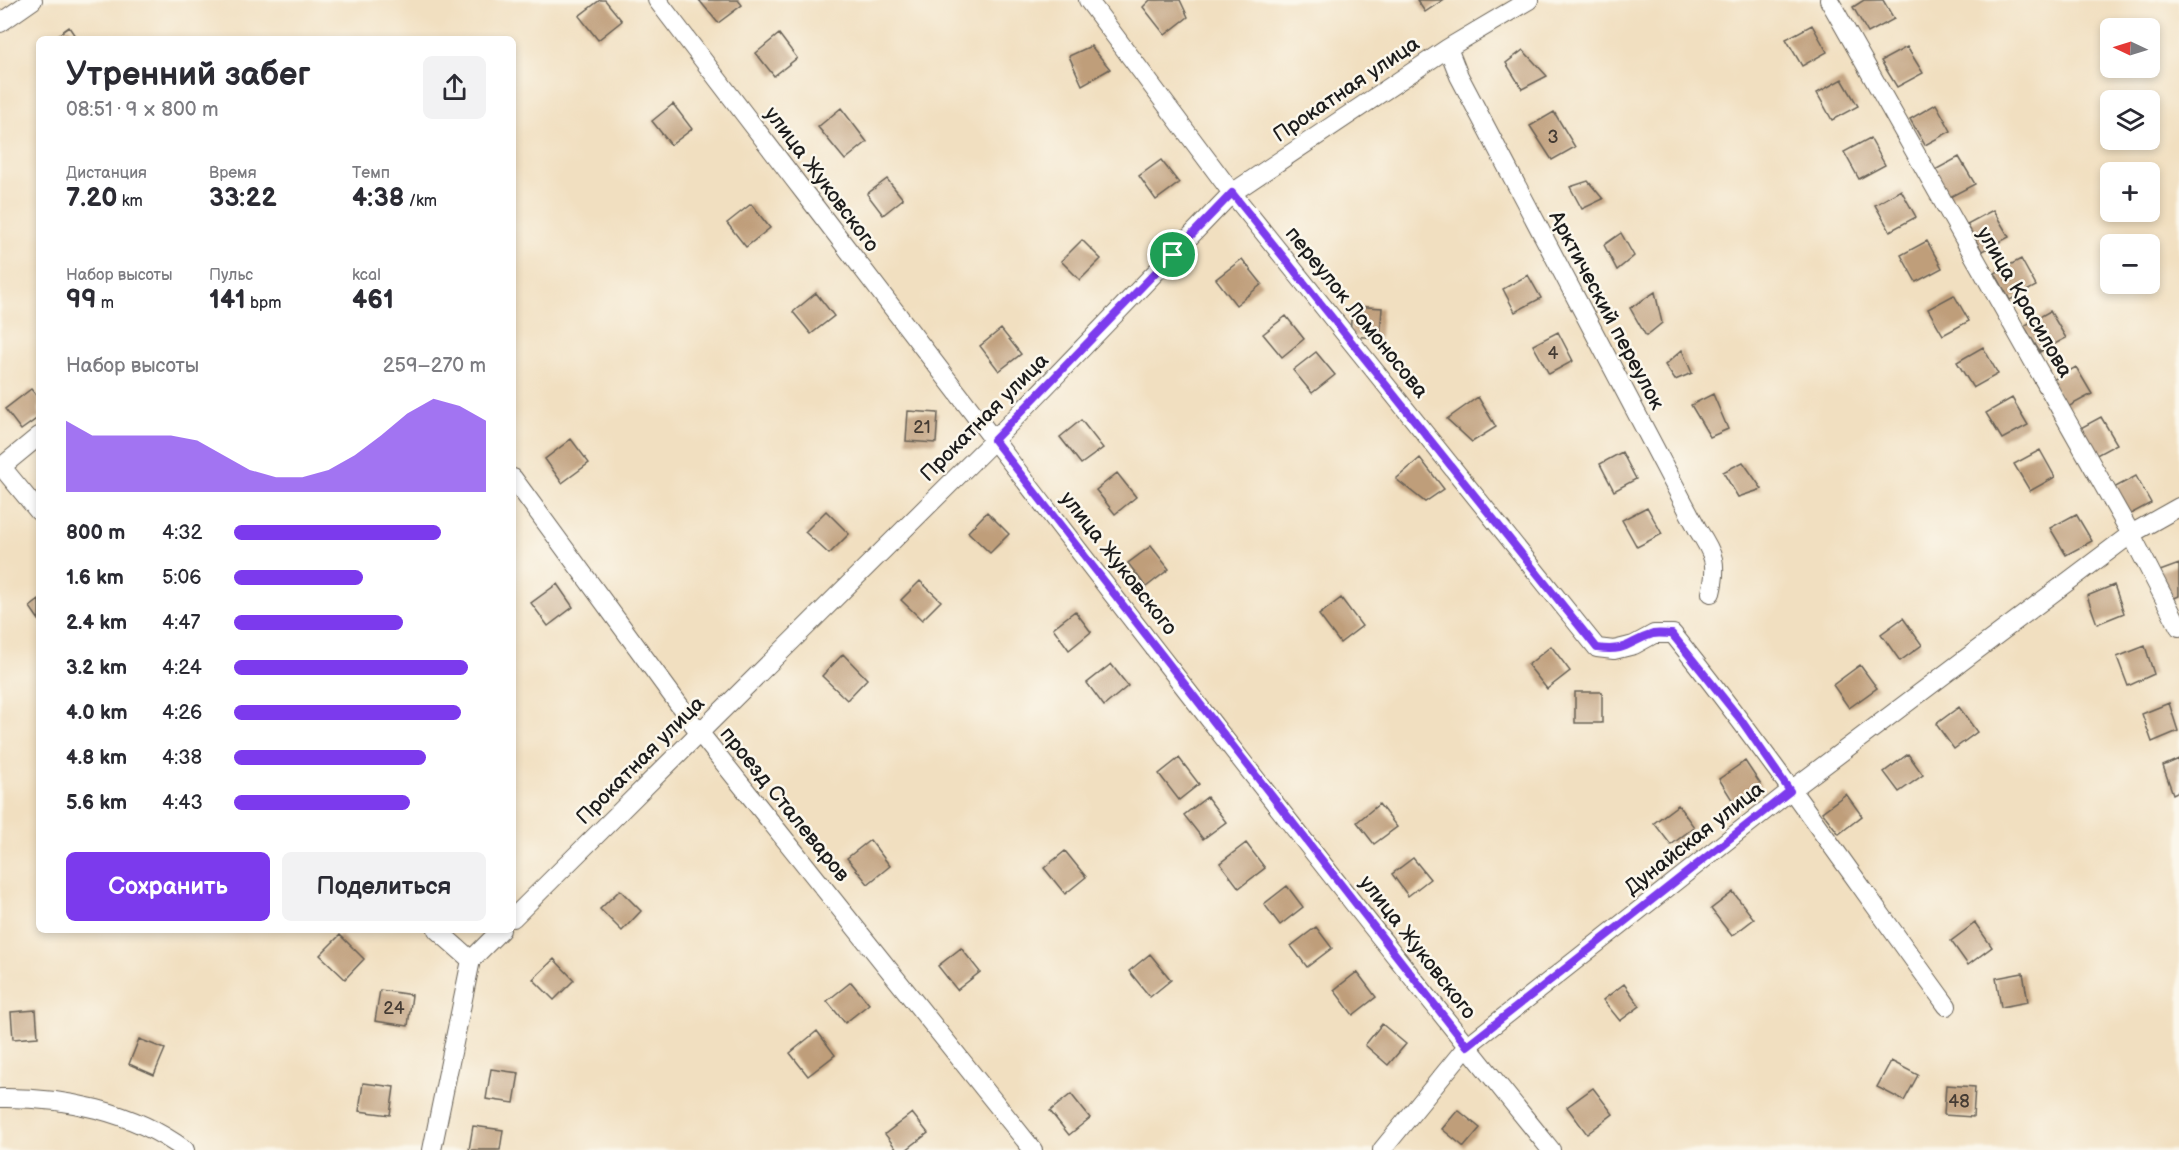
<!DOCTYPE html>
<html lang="ru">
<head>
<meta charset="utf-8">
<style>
  :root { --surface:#fff; --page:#f2f2f3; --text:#2b2b33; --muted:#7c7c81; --accent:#7c3aed }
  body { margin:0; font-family:"Balsamiq Sans",sans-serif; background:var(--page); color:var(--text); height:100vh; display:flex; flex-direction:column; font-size:22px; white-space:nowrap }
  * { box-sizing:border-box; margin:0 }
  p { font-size:20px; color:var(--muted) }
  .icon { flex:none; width:33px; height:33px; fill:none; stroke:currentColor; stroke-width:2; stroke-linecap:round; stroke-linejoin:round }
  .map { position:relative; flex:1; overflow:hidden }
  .panel { position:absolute; left:36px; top:36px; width:480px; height:897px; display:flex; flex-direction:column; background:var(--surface); border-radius:9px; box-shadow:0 3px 9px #0003 }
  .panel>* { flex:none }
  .needle { width:39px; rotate:274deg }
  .fabs { position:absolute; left:2100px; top:18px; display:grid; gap:12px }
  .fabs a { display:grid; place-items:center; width:60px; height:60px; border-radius:9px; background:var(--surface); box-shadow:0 3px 9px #0003; font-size:30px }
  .pin { position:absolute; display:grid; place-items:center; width:51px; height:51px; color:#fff; margin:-26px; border:3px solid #fff; border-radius:50%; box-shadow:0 2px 6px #0007 }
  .round { display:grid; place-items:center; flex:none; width:63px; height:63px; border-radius:9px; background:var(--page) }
  .summary { display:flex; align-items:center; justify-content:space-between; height:102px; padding:0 30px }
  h1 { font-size:33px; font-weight:700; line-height:45px }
  .stats { display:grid; grid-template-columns:repeat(3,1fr); gap:9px; height:102px; padding:6px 30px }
  .stats div { display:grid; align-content:center }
  .stats b { font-size:26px; font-weight:700 }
  .stats small { font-size:16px; font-weight:400 }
  .stats p { font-size:16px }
  .chart { height:168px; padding:12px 30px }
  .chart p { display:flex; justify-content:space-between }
  .chart svg { width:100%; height:108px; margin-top:6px; fill:var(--accent); opacity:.7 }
  .primary-button { display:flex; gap:12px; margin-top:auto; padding:12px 30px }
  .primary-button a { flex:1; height:69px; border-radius:9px; background:var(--accent); color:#fff; font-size:24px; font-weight:700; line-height:69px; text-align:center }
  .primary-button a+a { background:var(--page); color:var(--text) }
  ul { padding:0 30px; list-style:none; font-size:20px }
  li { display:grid; grid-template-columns:96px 72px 1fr; align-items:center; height:45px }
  li i { height:15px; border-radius:8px; background:var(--accent) }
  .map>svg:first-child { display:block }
</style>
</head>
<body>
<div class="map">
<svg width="2179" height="1150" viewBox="0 0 2179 1150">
  <rect width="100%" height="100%" fill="#fbf7ec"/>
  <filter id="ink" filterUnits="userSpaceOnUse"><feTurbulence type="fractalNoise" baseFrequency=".0167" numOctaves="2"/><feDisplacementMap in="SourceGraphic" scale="12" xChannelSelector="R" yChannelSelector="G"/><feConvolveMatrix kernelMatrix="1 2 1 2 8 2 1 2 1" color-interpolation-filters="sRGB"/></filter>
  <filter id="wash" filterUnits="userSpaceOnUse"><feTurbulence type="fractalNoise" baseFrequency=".008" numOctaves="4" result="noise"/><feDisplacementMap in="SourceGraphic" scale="24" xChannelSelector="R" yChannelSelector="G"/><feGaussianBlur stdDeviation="1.35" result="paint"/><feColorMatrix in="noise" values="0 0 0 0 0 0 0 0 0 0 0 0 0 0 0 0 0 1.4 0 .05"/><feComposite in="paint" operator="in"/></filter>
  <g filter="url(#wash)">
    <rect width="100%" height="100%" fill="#f1dfc0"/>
    <g id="blocks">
      <!-- building -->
      <path fill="#bf9e7a" d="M600 0H605L622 21 598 40 579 16Z
        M699 0H738L742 5 718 23Z
        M1150 0H1180L1188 17 1165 35 1143 7Z
        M1417 0H1443L1425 12Z
        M1864 0H1883L1894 19 1868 33 1853 7Z
        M1812 25 1827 52 1802 66 1786 39Z
        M69 27 77 39H52Z
        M779 34 797 58 774 76 756 53Z
        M1091 46 1110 69 1082 85 1069 56Z
        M1907 47 1923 73 1897 87 1881 61Z
        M1523 50 1547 76 1522 89 1506 63Z
        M1842 79 1858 106 1832 120 1817 93Z
        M673 104 692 129 671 145 652 121Z
        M1936 104 1951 131 1925 145 1910 119Z
        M841 108 867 142 845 160 818 127Z
        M1554 112 1575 147 1552 160 1530 126Z
        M1870 138 1885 165 1859 179 1844 152Z
        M1959 157 1975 184 1948 198 1933 171Z
        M1161 160 1179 183 1156 200 1139 176Z
        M887 179 903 199 883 215 867 194Z
        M1588 181 1603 199 1582 209 1570 187Z
        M1901 190 1916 217 1890 231 1875 205Z
        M751 204 770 228 746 247 727 223Z
        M1993 210 2009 237 1982 251 1967 224Z
        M1621 233 1634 256 1617 270 1604 245Z
        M1082 240 1101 259 1080 280 1061 261Z
        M1927 241 1942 268 1916 282 1901 255Z
        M1242 259 1262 284 1236 305 1216 279Z
        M2021 259 2036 286 2010 300 1995 273Z
        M1528 275 1541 298 1515 312 1503 289Z
        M1655 292 1662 323 1646 336 1630 308Z
        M816 293 834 316 811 334 793 312Z
        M1954 295 1969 321 1943 335 1928 309Z
        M1352 306 1382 308 1380 338 1350 336Z
        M2050 311 2066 338 2040 352 2024 326Z
        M1286 316 1304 339 1282 357 1263 334Z
        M1001 329 1021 354 999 371 980 346Z
        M1558 332 1573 361 1549 374 1533 345Z
        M1983 347 1998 374 1973 388 1957 362Z
        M1682 350 1692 373 1675 380 1665 365Z
        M1316 352 1335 375 1312 393 1293 370Z
        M2076 367 2092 394 2066 408 2051 381Z
        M31 389 39 399V417L21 430 5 409Z
        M1713 394 1728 429 1710 437 1691 405Z
        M1478 397 1496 427 1472 442 1447 419Z
        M2012 398 2028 425 2002 439 1986 413Z
        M908 411 938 413 936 443 906 441Z
        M2101 417 2117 444 2091 458 2075 431Z
        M1081 420 1103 448 1081 464 1060 437Z
        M571 439 589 463 562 483 545 459Z
        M2040 450 2055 477 2030 491 2014 464Z
        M1622 452 1636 479 1614 491 1600 464Z
        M1420 458 1444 489 1425 502 1396 479Z
        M1743 462 1762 489 1738 497 1723 472Z
        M1117 473 1136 497 1115 514 1096 490Z
        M2136 476 2151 503 2125 517 2110 490Z
        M1647 507 1662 534 1637 547 1622 520Z
        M826 511 849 534 829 554 805 532Z
        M987 512 1009 534 990 553 968 532Z
        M2076 514 2092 541 2066 555 2050 528Z
        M1151 546 1169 569 1146 587 1128 563Z
        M2179 564V596L2170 600 2160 571Z
        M920 581 941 601 922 620 901 600Z
        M557 584 573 607 548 626 531 603Z
        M2114 585 2124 613 2097 624 2087 596Z
        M1341 598 1362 626 1340 643 1319 615Z
        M39 600V620L30 607Z
        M1075 611 1091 632 1069 650 1053 628Z
        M1903 618 1922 645 1900 661 1881 634Z
        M1551 646 1570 671 1547 689 1528 665Z
        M2145 646 2154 674 2128 686 2117 657Z
        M843 654 867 679 847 700 822 676Z
        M1111 664 1128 686 1104 706 1087 683Z
        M1860 665 1877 688 1849 708 1833 685Z
        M1575 692H1602V723H1575Z
        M2169 703 2178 731 2152 742 2142 714Z
        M1959 707 1977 732 1954 749 1936 724Z
        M1908 754 1923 775 1899 792 1884 772Z
        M1179 758 1199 784 1179 800 1159 774Z
        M2179 759V791L2173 794 2163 766Z
        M1745 761 1761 785 1734 803 1719 779Z
        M1846 794 1862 816 1839 834 1822 812Z
        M1207 797 1226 822 1203 839 1184 815Z
        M1379 804 1397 827 1374 844 1357 822Z
        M1678 805 1694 827 1671 845 1654 823Z
        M870 840 890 866 868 884 847 858Z
        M1246 843 1265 868 1239 888 1220 863Z
        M1065 851 1086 877 1065 894 1044 868Z
        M1413 858 1430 879 1408 896 1392 874Z
        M1287 886 1303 907 1280 925 1264 904Z
        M620 890 641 911 622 931 600 909Z
        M1733 892 1754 919 1732 936 1711 909Z
        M1975 923 1992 947 1968 965 1951 941Z
        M1316 927 1332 948 1307 967 1291 946Z
        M340 935 364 959 345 979 320 955Z
        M961 948 980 972 957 990 938 966Z
        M1150 954 1171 980 1150 997 1129 971Z
        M554 959 574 980 554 1000 533 979Z
        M1357 972 1376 997 1353 1015 1334 990Z
        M2023 973 2028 1002 2001 1007 1996 978Z
        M851 982 869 1004 845 1023 827 1001Z
        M1624 984 1640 1006 1620 1021 1603 1000Z
        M380 990 412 995 408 1026 375 1021Z
        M36 1010 38 1037 13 1039 11 1012Z
        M1382 1024 1406 1044 1388 1065 1365 1045Z
        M817 1031 835 1055 808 1076 790 1053Z
        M139 1039 165 1049 154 1075 129 1064Z
        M1891 1061 1918 1075 1904 1101 1877 1087Z
        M491 1069 519 1073 514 1103 486 1099Z
        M363 1083 394 1087 390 1115 359 1111Z
        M1946 1085 1975 1087 1973 1117 1944 1115Z
        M1593 1088 1613 1114 1587 1134 1567 1107Z
        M1071 1094 1090 1118 1069 1135 1050 1111Z
        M1458 1110 1480 1128 1464 1147 1442 1129Z
        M912 1113 928 1133 906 1150H897L885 1134Z
        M473 1126 503 1130 500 1150H469Z"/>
    </g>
  </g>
  <g filter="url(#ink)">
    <use href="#blocks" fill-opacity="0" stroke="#676055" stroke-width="1.5"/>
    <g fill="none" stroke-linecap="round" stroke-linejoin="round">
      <!-- street casing -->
      <g stroke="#676055" stroke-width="20">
        <path id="street" d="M657 0C952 385 1245 773 1551 1150
          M1088 0 1232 193 1597 648 1614 650 1634 645 1654 634H1673C1769 754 1856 881 1947 1006
          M1829 0 2131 534 2179 627
          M0 23 33 0
          M1448 48 1459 76 1698 530C1714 554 1718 564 1711 593
          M1 466 39 512
          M0 468 39 436
          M513 478 699 732 1033 1150
          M513 918 994 440 1232 193 1448 48 1529 0
          M437 930 471 960
          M0 1098C63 1097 133 1111 185 1150
          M432 1150 471 960 501 930
          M1382 1150 1467 1046 1790 791 2131 534 2179 507"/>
      </g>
      <!-- street -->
      <use href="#street" stroke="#fff" stroke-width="18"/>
    </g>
  </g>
  <g fill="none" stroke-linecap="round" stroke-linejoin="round" filter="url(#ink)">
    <!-- route casing -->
    <g stroke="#fff" stroke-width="12">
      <path id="route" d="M1232 193 1597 648C1629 652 1627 642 1653 634 1658 633 1667 634 1672 634L1741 720 1790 791 1467 1046 994 440Z"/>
    </g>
    <!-- route -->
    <use href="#route" stroke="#7c3aed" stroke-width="8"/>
  </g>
  <g text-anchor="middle" stroke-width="5" stroke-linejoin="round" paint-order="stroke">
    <!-- number labels -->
    <g font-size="18" fill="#453c34">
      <text x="1553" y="143">3</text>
      <text x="1553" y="359">4</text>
      <text x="922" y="433">21</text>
      <text x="394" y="1014">24</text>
      <text x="1959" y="1107">48</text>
    </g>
    <!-- street labels -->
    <g font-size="21" fill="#1c1c1c" stroke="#fbf7ec">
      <text transform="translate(1346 89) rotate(-34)" y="7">Прокатная улица</text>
      <text transform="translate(822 179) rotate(53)" y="7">улица Жуковского</text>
      <text transform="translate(2025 302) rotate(60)" y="7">улица Красилова</text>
      <text transform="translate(1607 310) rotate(62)" y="7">Арктический переулок</text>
      <text transform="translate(1357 312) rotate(51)" y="7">переулок Ломоносова</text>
      <text transform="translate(984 417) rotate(-45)" y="7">Прокатная улица</text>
      <text transform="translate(1119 563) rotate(52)" y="7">улица Жуковского</text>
      <text transform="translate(640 760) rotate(-45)" y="7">Прокатная улица</text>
      <text transform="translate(785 804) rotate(51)" y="7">проезд Сталеваров</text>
      <text transform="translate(1694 838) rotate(-38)" y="7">Дунайская улица</text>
      <text transform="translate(1418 947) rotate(52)" y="7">улица Жуковского</text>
    </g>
  </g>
</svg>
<div class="fabs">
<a><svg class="needle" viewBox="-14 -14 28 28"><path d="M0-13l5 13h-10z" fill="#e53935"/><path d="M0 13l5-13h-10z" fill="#7c7c81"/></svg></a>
<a><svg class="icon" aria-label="layers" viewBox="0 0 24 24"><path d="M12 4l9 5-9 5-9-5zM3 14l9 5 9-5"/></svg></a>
<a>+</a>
<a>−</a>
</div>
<div class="pin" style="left:1173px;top:255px;background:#1e9e55"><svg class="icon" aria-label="arrive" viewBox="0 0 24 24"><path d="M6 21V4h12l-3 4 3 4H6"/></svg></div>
<section class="panel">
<div class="summary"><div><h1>Утренний забег</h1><p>08:51 · 9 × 800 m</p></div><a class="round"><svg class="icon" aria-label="share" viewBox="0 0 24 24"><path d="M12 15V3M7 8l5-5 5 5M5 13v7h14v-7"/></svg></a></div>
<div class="stats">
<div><p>Дистанция</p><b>7.20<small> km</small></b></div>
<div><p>Время</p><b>33:22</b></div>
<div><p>Темп</p><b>4:38<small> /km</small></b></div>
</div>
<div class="stats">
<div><p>Набор высоты</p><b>99<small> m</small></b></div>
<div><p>Пульс</p><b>141<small> bpm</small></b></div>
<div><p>kcal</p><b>461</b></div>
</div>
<div class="chart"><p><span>Набор высоты</span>259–270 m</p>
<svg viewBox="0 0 160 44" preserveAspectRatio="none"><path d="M0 44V15L10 21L20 21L30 21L40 21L50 23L60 29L70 35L80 38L90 38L100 35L110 29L120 21L130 12L140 6L150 9L160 15V44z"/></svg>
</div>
<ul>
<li><b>800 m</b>4:32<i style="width:82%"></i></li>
<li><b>1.6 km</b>5:06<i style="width:51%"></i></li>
<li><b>2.4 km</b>4:47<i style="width:67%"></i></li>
<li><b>3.2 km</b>4:24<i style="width:93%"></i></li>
<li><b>4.0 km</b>4:26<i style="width:90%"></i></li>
<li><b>4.8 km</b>4:38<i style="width:76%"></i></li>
<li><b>5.6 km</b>4:43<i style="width:70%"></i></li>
</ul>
<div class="primary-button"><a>Сохранить</a><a>Поделиться</a></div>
</section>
</div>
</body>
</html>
